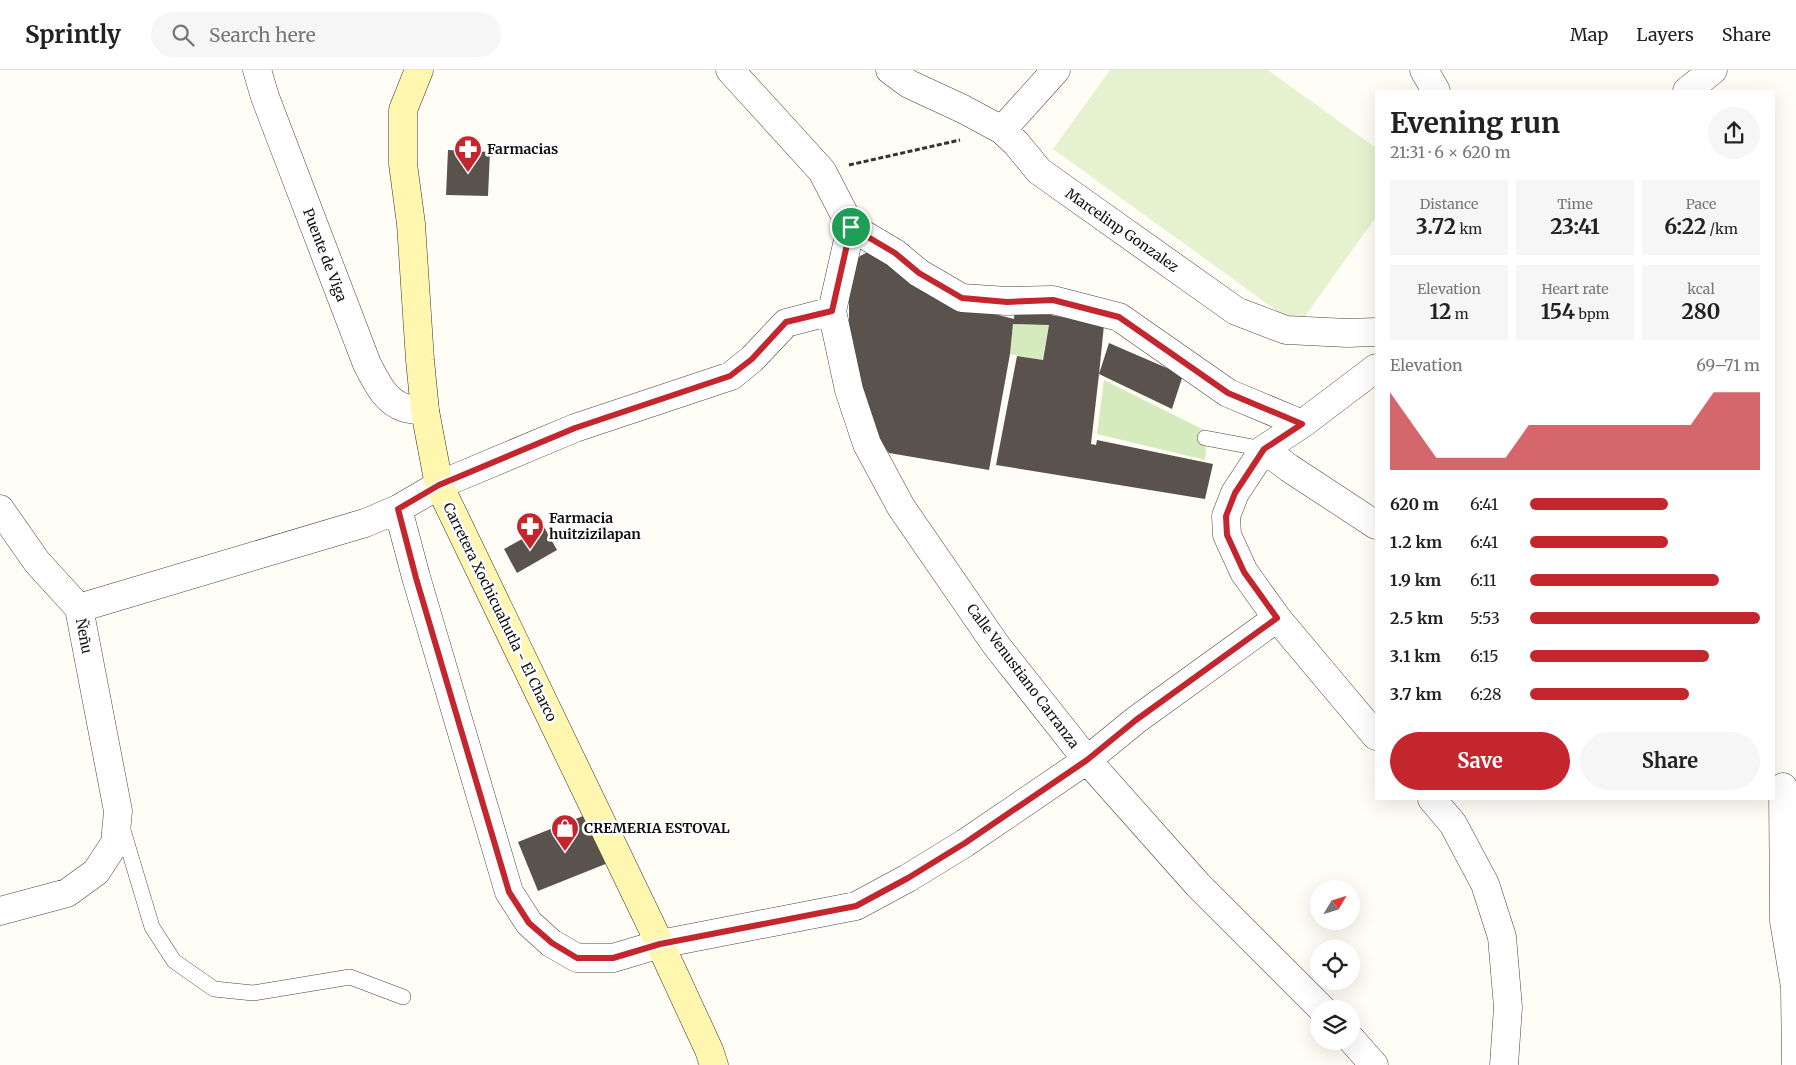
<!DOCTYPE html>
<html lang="en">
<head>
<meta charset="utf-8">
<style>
  :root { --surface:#fff; --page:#f6f6f6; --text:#222; --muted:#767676; --line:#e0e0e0; --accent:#c4262e }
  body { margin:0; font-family:Merriweather,serif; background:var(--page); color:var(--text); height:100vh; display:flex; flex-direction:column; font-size:19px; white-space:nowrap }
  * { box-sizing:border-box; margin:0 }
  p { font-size:16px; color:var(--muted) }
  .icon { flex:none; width:28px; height:28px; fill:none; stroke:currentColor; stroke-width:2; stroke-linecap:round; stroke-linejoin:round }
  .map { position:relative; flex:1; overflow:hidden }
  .side { position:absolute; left:1375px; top:20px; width:400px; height:710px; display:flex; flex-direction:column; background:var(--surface); border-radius:0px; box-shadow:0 5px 20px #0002 }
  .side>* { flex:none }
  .needle { width:32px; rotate:52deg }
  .fabs { position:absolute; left:1310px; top:810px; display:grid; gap:10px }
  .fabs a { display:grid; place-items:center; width:50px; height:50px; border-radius:50%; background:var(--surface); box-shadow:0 5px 20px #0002; font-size:25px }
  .pin { position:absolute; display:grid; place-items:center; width:42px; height:42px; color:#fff; margin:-21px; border:2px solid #fff; border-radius:50%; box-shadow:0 1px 5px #0007 }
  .round { display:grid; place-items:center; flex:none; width:52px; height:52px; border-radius:26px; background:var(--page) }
  .overview { display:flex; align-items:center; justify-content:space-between; height:85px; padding:0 15px }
  h1 { font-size:28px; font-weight:700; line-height:38px }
  .stats { display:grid; grid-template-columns:repeat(3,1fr); gap:8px; height:85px; padding:5px 15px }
  .stats div { display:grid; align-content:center; border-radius:0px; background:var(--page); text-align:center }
  .stats b { font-size:21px; font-weight:700 }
  .stats small { font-size:14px; font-weight:400 }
  .stats p { font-size:14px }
  .chart { height:140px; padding:10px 15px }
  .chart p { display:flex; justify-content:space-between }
  .chart svg { width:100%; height:90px; margin-top:5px; fill:var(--accent); opacity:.7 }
  .primary-button { display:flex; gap:10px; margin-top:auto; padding:10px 15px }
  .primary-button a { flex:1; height:58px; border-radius:30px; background:var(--accent); color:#fff; font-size:20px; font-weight:700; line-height:58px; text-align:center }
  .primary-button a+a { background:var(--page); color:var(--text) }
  ul { padding:0 15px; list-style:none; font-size:16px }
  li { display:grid; grid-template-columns:80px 60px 1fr; align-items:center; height:38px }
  li i { height:12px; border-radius:6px; background:var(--accent) }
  header { display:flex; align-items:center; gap:30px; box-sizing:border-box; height:70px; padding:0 25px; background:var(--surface); border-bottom:1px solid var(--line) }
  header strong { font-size:24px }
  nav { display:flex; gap:28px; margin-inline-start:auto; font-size:18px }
  .search { width:350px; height:45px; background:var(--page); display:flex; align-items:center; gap:12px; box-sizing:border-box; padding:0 18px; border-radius:28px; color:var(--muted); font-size:19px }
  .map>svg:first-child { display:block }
</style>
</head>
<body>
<header>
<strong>Sprintly</strong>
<div class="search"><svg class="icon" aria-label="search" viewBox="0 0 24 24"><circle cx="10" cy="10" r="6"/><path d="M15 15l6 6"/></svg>Search here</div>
<nav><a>Map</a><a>Layers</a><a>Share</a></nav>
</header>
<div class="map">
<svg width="1796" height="995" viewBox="0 0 1796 995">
  <rect width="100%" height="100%" fill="#fffdf5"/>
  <!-- green -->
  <path fill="#d5ebbd" d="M1015 238 1051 245 1042 290 1010 284Z
    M1104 310 1208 362 1205 390 1097 364Z"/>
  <!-- pitch -->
  <path fill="#e6f2cf" d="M1110 0H1268L1376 78V147L1298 256 1053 79Z"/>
  <!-- building -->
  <path fill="#5a524d" d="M448 80 490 82 488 126 446 125Z
    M868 182 983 241 1014 249 1015 238 1053 236 1051 245 1104 255 1099 304 1109 273 1183 305 1172 339 1099 304 1091 374 1096 375 1097 370 1213 394 1205 429 996 395 1017 286 1043 290 1049 255 1013 254 1010 284 989 400 889 383 884 377 876 360 859 314 849 255V225L853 196 860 186Z
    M544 457 557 480 517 503 504 479Z
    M593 742 613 791 538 821 518 772Z"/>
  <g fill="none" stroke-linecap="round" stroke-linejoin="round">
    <!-- lane casing -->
    <g stroke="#444" stroke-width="16">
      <path id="lane" d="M1205 368 1264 379
        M122 757 152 857 174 891 214 919 253 923 350 907 403 927"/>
    </g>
    <!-- street casing -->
    <g stroke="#444" stroke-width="29">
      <path id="street" d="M257 0 265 27 367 294C376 311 385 332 405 338 411 340 419 340 425 341
        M730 0 822 101 851 157 895 183 919 203 962 228 1007 231 1053 230 1119 247 1228 323 1302 354
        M890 0 909 14 963 39 1002 60 1016 73 1039 101 1236 241 1286 260 1347 263 1376 262
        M1424 0 1436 21
        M1687 21 1713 0
        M1002 60 1056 0
        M832 241 849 320 867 374 901 437 996 575 1087 690 1198 815 1322 939
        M1376 298 1302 354 1264 379 1235 423 1226 446 1227 465 1244 502 1277 548 1376 666
        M1264 379 1289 398 1376 455
        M0 439 37 492 79 538
        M398 439 416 507 509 822 529 853 551 873 577 888H613L660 874 856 836 908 808 965 773 1087 690 1136 650 1277 548
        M79 538 365 453 398 439 439 415 575 358 731 306 752 289 786 253 832 241 851 157
        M1783 717 1784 851 1795 917 1796 995
        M1432 729 1453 754 1485 814 1502 867 1508 937 1504 995
        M0 841 67 823 96 802 115 773 118 741 79 538
        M1351 969 1374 995"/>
    </g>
    <!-- secondary casing -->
    <g stroke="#333" stroke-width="29">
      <path id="secondary" d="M419 0 403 40V94L411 154 420 290 425 341 439 415 660 874 709 980 714 995"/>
    </g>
    <!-- path -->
    <path stroke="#333" stroke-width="3" stroke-dasharray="5 2.5" stroke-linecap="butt" d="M849 95 960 70"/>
    <!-- lane -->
    <use href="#lane" stroke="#fff" stroke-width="15"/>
    <!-- street -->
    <use href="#street" stroke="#fff" stroke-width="28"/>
    <!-- secondary -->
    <use href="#secondary" stroke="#fff6b0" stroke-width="28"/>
  </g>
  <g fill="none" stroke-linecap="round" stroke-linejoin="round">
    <!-- route casing -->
    <g stroke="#fff" stroke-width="10">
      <path id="route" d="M851 157 895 183 919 203 962 228 1007 232 1053 230 1119 247 1228 323 1302 354 1264 379 1235 423 1226 446 1227 465 1244 502 1277 548 1136 650 1087 690 965 773 908 808 856 836 660 874 613 888H577L552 873 529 853 509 822 416 508 398 439 439 415 575 358 730 306 752 289 786 252 832 241Z"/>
    </g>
    <!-- route -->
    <use href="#route" stroke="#c4262e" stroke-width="6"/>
  </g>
  <!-- icons -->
  <defs>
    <g id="pharmacy-pin" transform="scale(1.4375)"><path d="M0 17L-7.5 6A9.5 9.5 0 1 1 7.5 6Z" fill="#c4262e" stroke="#fff"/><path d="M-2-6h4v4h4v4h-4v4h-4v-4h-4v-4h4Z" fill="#fff"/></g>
    <g id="shop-pin" transform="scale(1.4375)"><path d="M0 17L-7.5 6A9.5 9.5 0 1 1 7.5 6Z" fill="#c4262e" stroke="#fff"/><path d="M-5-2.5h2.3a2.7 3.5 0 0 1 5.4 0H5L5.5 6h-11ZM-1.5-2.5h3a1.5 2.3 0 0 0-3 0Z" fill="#fff"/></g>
  </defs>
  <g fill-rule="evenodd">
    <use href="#pharmacy-pin" x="468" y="79"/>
    <use href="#pharmacy-pin" x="530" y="456"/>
    <use href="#shop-pin" x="565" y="758"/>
  </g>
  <g text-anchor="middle" stroke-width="5" stroke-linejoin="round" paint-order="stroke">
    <!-- poi labels -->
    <g font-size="14" font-weight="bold" fill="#111" stroke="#fff" text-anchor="start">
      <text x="487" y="84">Farmacias</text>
      <text x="549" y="453">Farmacia<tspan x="549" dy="16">huitzizilapan</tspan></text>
      <text x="584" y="763">CREMERIA ESTOVAL</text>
    </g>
    <!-- street labels -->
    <g font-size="14" fill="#111" stroke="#fff">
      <text transform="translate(1122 160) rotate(35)" y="5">Marcelinp Gonzalez</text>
      <text transform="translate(325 185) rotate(69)" y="5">Puente de Viga</text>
      <text transform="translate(500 542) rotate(64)" y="5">Carretera Xochicuahutla - El Charco</text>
      <text transform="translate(84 566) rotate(79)" y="5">Ñeñu</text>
      <text transform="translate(1023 606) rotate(53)" y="5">Calle Venustiano Carranza</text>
    </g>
  </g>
</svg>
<div class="fabs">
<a><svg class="needle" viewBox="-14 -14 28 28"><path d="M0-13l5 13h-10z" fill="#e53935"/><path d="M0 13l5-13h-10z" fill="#767676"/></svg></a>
<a><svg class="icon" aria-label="locate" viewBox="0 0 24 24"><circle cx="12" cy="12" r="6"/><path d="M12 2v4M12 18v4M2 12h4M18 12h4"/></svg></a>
<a><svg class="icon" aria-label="layers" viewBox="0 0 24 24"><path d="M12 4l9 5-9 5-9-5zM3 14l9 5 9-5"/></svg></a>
</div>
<div class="pin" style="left:851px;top:157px;background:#1e9e55"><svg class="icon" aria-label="arrive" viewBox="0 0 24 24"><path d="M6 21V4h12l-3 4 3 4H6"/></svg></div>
<section class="side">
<div class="overview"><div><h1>Evening run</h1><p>21:31 · 6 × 620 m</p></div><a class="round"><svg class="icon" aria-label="share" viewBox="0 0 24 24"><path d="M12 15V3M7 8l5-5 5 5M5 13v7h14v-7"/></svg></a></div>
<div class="stats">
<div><p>Distance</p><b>3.72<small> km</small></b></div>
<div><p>Time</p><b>23:41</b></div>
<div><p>Pace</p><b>6:22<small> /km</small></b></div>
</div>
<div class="stats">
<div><p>Elevation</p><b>12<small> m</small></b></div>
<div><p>Heart rate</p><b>154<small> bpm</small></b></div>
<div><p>kcal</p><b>280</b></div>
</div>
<div class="chart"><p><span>Elevation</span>69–71 m</p>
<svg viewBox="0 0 160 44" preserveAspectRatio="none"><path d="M0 44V6L10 22L20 38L30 38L40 38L50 38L60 22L70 22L80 22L90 22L100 22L110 22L120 22L130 22L140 6L150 6L160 6V44z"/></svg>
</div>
<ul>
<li><b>620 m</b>6:41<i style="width:60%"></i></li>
<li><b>1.2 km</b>6:41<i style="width:60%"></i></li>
<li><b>1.9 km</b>6:11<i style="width:82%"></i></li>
<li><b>2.5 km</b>5:53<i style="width:100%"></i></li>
<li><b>3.1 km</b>6:15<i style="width:78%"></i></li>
<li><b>3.7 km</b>6:28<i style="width:69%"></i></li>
</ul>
<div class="primary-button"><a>Save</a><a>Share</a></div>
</section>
</div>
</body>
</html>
